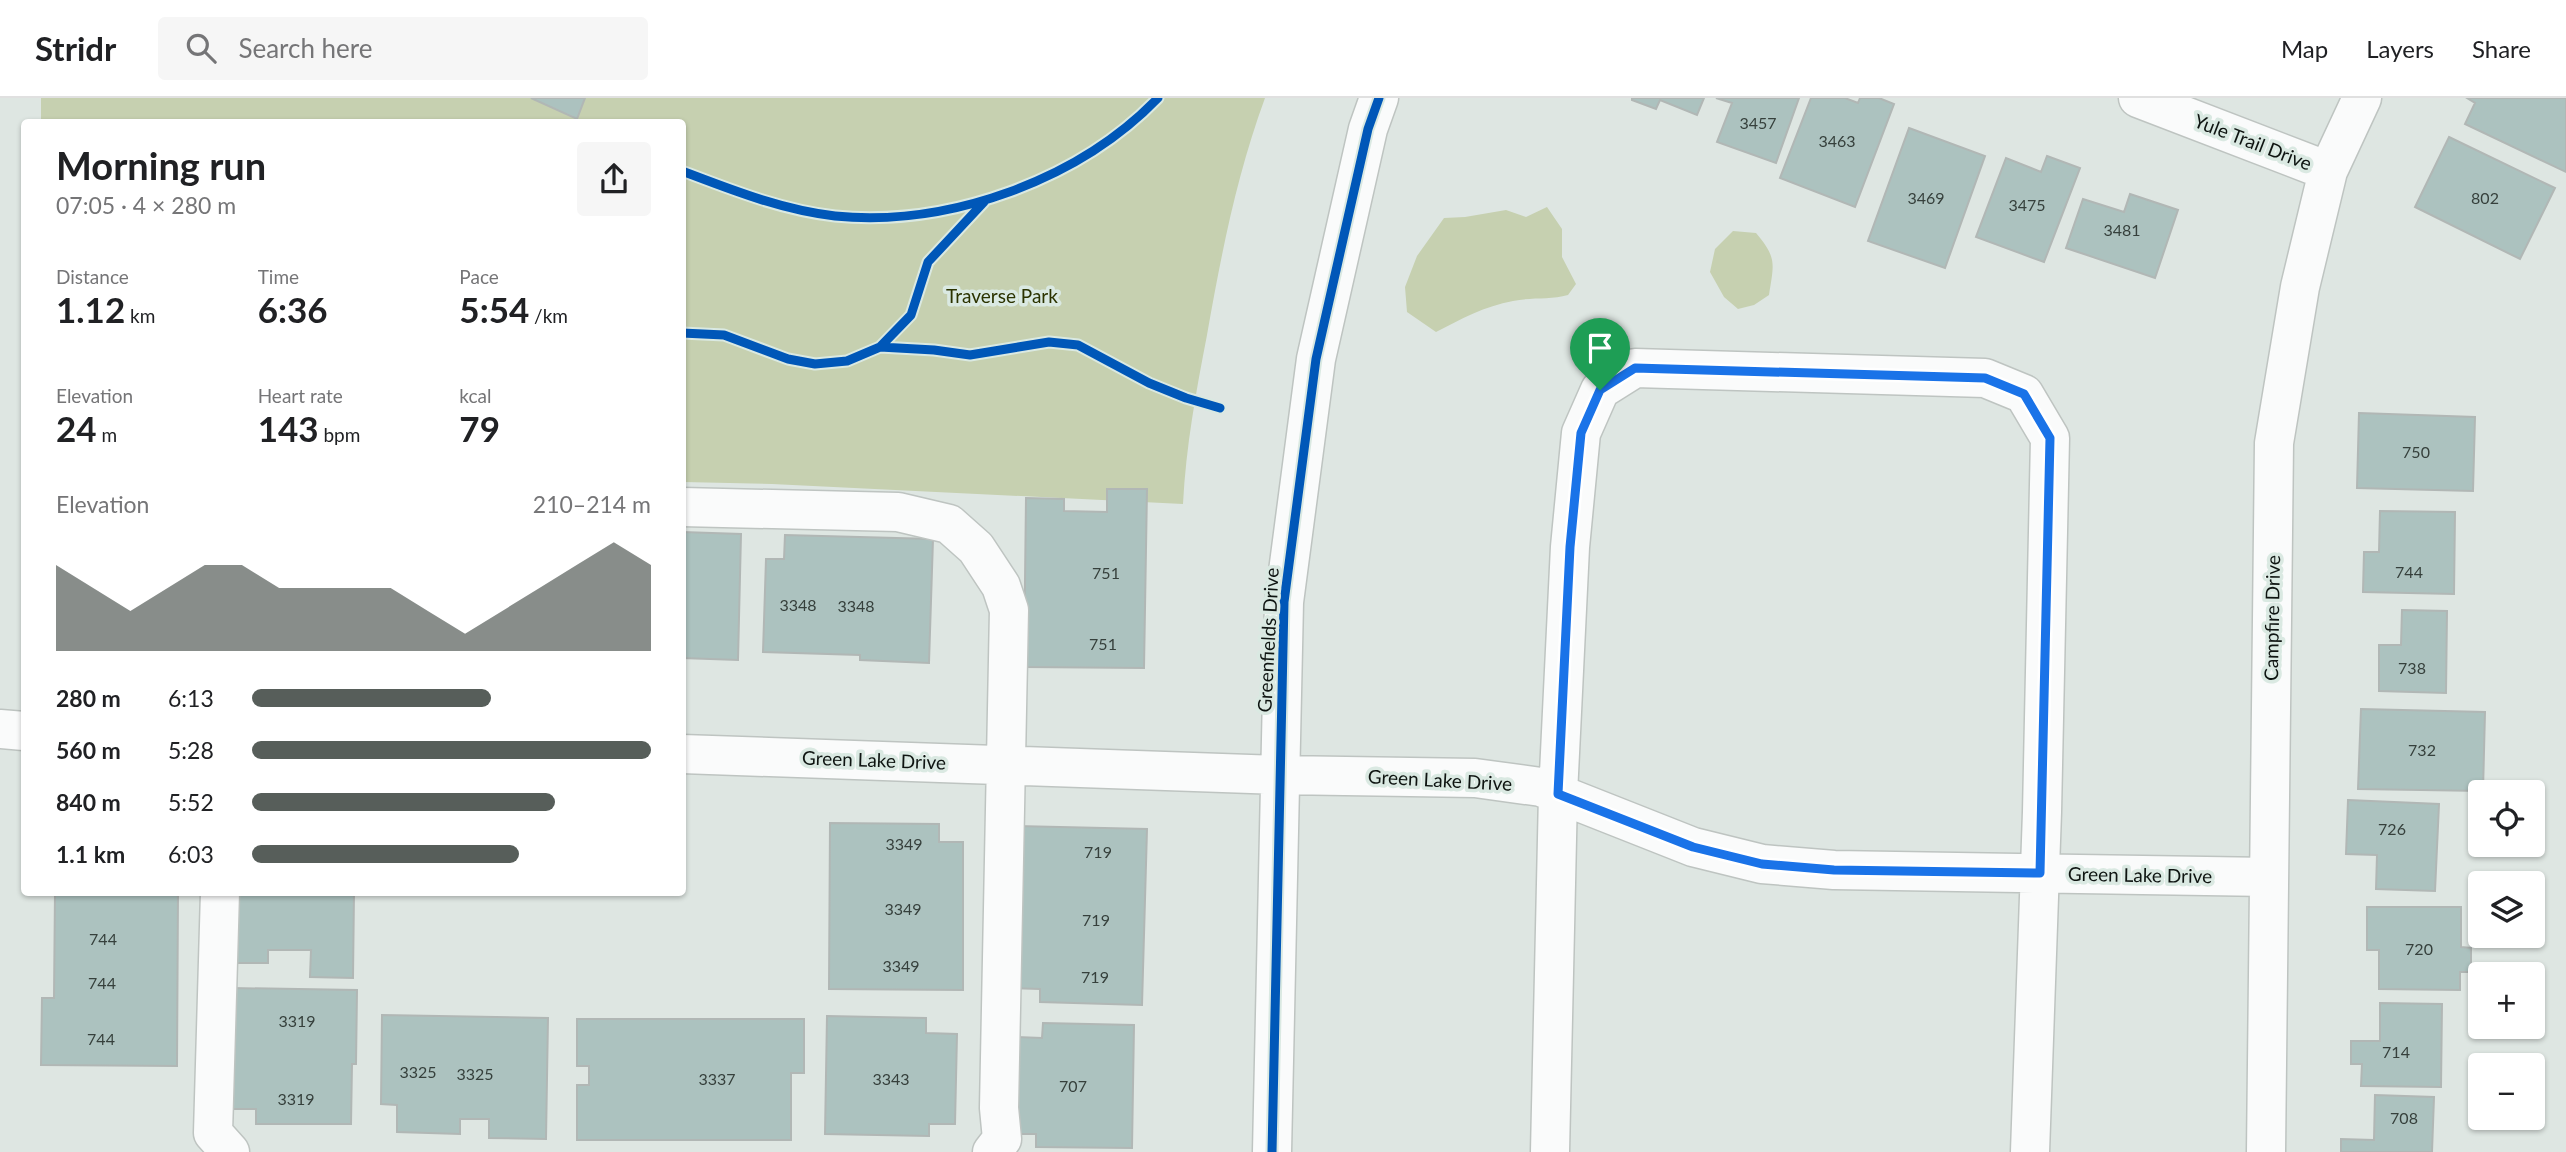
<!DOCTYPE html>
<html lang="en">
<head>
<meta charset="utf-8">
<style>
  :root { --surface:#fff; --page:#f6f6f6; --text:#202124; --muted:#757577; --line:#e0e0e0; --accent:#575e5a }
  body { margin:0; font-family:Lato,sans-serif; background:var(--page); color:var(--text); height:100vh; display:flex; flex-direction:column; font-size:26px; white-space:nowrap }
  * { box-sizing:border-box; margin:0 }
  p { font-size:23px; color:var(--muted) }
  .icon { flex:none; width:38px; height:38px; fill:none; stroke:currentColor; stroke-width:2; stroke-linecap:round; stroke-linejoin:round }
  .map { position:relative; flex:1; overflow:hidden }
  .panel { position:absolute; left:21px; top:21px; width:665px; height:777px; display:flex; flex-direction:column; background:var(--surface); border-radius:7px; box-shadow:0 2px 5px #0004 }
  .panel>* { flex:none }
  .tools { position:absolute; left:2468px; top:682px; display:grid; gap:14px }
  .tools a { display:grid; place-items:center; width:77px; height:77px; border-radius:7px; background:var(--surface); box-shadow:0 2px 5px #0004; font-size:35px }
  .pin { position:absolute; display:grid; place-items:center; width:60px; height:60px; color:#fff; margin:-72px -30px; border-radius:50% 50% 50% 0; rotate:-45deg; box-shadow:0 0 7px #0007 }
  .pin .icon { rotate:45deg }
  .round { display:grid; place-items:center; flex:none; width:74px; height:74px; border-radius:7px; background:var(--page) }
  .summary { display:flex; align-items:center; justify-content:space-between; height:119px; padding:0 35px }
  h1 { font-size:38px; font-weight:700; line-height:52px }
  .stats { display:grid; grid-template-columns:repeat(3,1fr); gap:10px; height:119px; padding:7px 35px }
  .stats div { display:grid; align-content:center }
  .stats b { font-size:35px; font-weight:700 }
  .stats small { font-size:19px; font-weight:400 }
  .stats p { font-size:19px }
  .chart { height:196px; padding:14px 35px }
  .chart p { display:flex; justify-content:space-between }
  .chart svg { width:100%; height:126px; margin-top:7px; fill:var(--accent); opacity:.7 }
  ul { padding:0 35px; list-style:none; font-size:23px }
  li { display:grid; grid-template-columns:112px 84px 1fr; align-items:center; height:52px }
  li i { height:18px; border-radius:9px; background:var(--accent) }
  header { display:flex; align-items:center; gap:42px; box-sizing:border-box; height:98px; padding:0 35px; background:var(--surface); border-bottom:2px solid var(--line) }
  header strong { font-size:33px }
  nav { display:flex; gap:38px; margin-inline-start:auto; font-size:24px }
  .search { width:490px; height:63px; background:var(--page); display:flex; align-items:center; gap:18px; box-sizing:border-box; padding:0 24px; border-radius:7px; color:var(--muted); font-size:26px }
  .map>svg:first-child { display:block }
</style>
</head>
<body>
<header>
<strong>Stridr</strong>
<div class="search"><svg class="icon" aria-label="search" viewBox="0 0 24 24"><circle cx="10" cy="10" r="6"/><path d="M15 15l6 6"/></svg>Search here</div>
<nav><a>Map</a><a>Layers</a><a>Share</a></nav>
</header>
<div class="map">
<svg width="2566" height="1054" viewBox="0 0 2566 1054">
  <rect width="100%" height="100%" fill="#dee6e2"/>
  <!-- green -->
  <path fill="#c6d0b0" d="M41 0H1265C1237 76 1221 157 1207 237 1196 294 1186 348 1183 406L772 386 683 384 682 24H41Z
    M1547 109 1562 131V159L1576 186 1568 197C1550 202 1532 199 1513 203 1485 208 1461 221 1436 234L1407 214 1405 189 1417 158 1444 120 1465 119 1506 112 1526 119Z
    M1733 133 1756 135C1777 160 1774 165 1769 197L1754 207 1738 211 1724 199 1710 174 1715 151Z"/>
  <!-- building -->
  <path fill="#acc2bf" stroke="#b1b7b5" stroke-width="2" d="M531 0H585L577 21Z
    M1632 0H1704L1697 17 1660 2 1656 11 1632 2Z
    M1716 0H1799L1776 65 1717 44 1732 5Z
    M1811 0H1845L1858 5 1860 0H1879L1894 6 1855 109 1780 80Z
    M2467 0H2566V74L2465 26 2475 5Z
    M1909 30 1985 58 1945 170 1868 143Z
    M2449 39 2555 90 2520 161 2415 109Z
    M2047 58 2080 70 2044 164 1976 139 2006 60 2041 74Z
    M2130 96 2178 112 2155 180 2066 150 2083 101 2124 114Z
    M2359 315 2475 319 2473 393 2357 390Z
    M1107 391H1147L1144 570 1024 569 1026 400 1064 401V413L1107 414Z
    M2380 413 2455 414 2454 496 2363 494 2364 454H2379Z
    M682 434 741 436 738 562 682 560Z
    M785 437 933 441 929 565 860 562V557L763 554 766 461H784Z
    M2402 512 2447 513 2446 595 2379 593V547H2401Z
    M2361 611 2485 614 2483 693 2358 691Z
    M2348 702 2439 706 2435 793 2376 791 2377 757 2346 756Z
    M830 725 939 726V744H963V892L829 891Z
    M1016 728 1147 731 1142 907 1040 904V891L1011 890Z
    M55 794H178L177 968 41 967 42 900H54Z
    M235 794H354L353 880 310 879 311 852H268V865H234Z
    M2367 809H2461V849L2471 850V874H2460V892L2379 891V852H2367Z
    M231 890 357 892 356 966H352L351 1026H256V1011H230Z
    M2380 905 2442 906 2441 989 2361 988 2362 966H2351V943H2380Z
    M382 917 548 920 546 1041 489 1040V1021H460V1036L397 1034V1007L381 1006Z
    M827 918 926 920V935L957 936 955 1026H929V1038L825 1036Z
    M577 921H804V975H791V1042H577V987H589V968H577Z
    M1043 925 1134 927 1132 1050 1036 1049V1036H1012L1014 939 1042 940Z
    M2375 997 2434 999 2432 1054H2341V1041L2374 1042Z"/>
  <g fill="none" stroke-linecap="round" stroke-linejoin="round">
    <!-- minor casing -->
    <g stroke="#bec4c1" stroke-width="41">
      <path id="minor" d="M2138 0 2328 73
        M682 409 898 414 949 426 976 450 1001 488 1009 512 999 1010 1002 1041 992 1054
        M0 631 24 633
        M682 656 1280 677 1475 680 1541 689 1693 749 1762 766 1834 772 2269 779
        M220 794 213 1035 230 1054
        M1272 1054 1284 504 1316 261 1368 31 1379 0
        M1550 1054 1558 696 1570 449 1581 335 1600 292 1635 270 1985 280 2024 296 2050 340 2042 714 2030 1054
        M2266 1054 2274 345 2300 189 2328 73 2362 0"/>
    </g>
    <!-- minor -->
    <use href="#minor" stroke="#fafbfb" stroke-width="38"/>
    <!-- cycleway casing -->
    <g stroke="#dae9e2" stroke-width="13">
      <path id="cycleway" d="M682 73C732 92 782 112 835 118 949 129 1079 82 1158 0
        M682 235 724 237 788 261 815 266 847 263 880 249 911 217 928 164 984 104
        M880 249 934 252 970 257 1049 244 1078 247 1149 285 1186 300 1220 310
        M1272 1054 1284 504 1316 261 1368 31 1379 0"/>
    </g>
    <!-- cycleway -->
    <use href="#cycleway" stroke="#0057b8" stroke-width="9"/>
  </g>
  <g fill="none" stroke-linecap="round" stroke-linejoin="round">
    <!-- route casing -->
    <g stroke="#fff" stroke-width="14">
      <path id="route" d="M1635 270 1985 280 2024 296 2050 340 2040 775 1834 772 1762 766 1693 749 1558 696 1570 449 1581 335 1600 292Z"/>
    </g>
    <!-- route -->
    <use href="#route" stroke="#1a73e8" stroke-width="9"/>
  </g>
  <g text-anchor="middle" stroke-width="7" stroke-linejoin="round" paint-order="stroke">
    <!-- number labels -->
    <g font-size="16" fill="#36403c">
      <text x="1758" y="31">3457</text>
      <text x="1837" y="49">3463</text>
      <text x="1926" y="106">3469</text>
      <text x="2485" y="106">802</text>
      <text x="2027" y="113">3475</text>
      <text x="2122" y="138">3481</text>
      <text x="2416" y="360">750</text>
      <text x="2409" y="480">744</text>
      <text x="1106" y="481">751</text>
      <text x="798" y="513">3348</text>
      <text x="856" y="514">3348</text>
      <text x="1103" y="552">751</text>
      <text x="2412" y="576">738</text>
      <text x="2422" y="658">732</text>
      <text x="2392" y="737">726</text>
      <text x="904" y="752">3349</text>
      <text x="1098" y="760">719</text>
      <text x="903" y="817">3349</text>
      <text x="1096" y="828">719</text>
      <text x="103" y="847">744</text>
      <text x="2419" y="857">720</text>
      <text x="901" y="874">3349</text>
      <text x="1095" y="885">719</text>
      <text x="102" y="891">744</text>
      <text x="297" y="929">3319</text>
      <text x="101" y="947">744</text>
      <text x="2396" y="960">714</text>
      <text x="418" y="980">3325</text>
      <text x="475" y="982">3325</text>
      <text x="717" y="987">3337</text>
      <text x="891" y="987">3343</text>
      <text x="1073" y="994">707</text>
      <text x="296" y="1007">3319</text>
      <text x="2404" y="1026">708</text>
    </g>
    <!-- street labels -->
    <g font-size="19" fill="#0e1411" stroke="#dae9e2">
      <text transform="translate(2253 44) rotate(21)" y="7">Yule Trail Drive</text>
      <text transform="translate(2272 520) rotate(-89)" y="7">Campfire Drive</text>
      <text transform="translate(1268 542) rotate(-87)" y="7">Greenfields Drive</text>
      <text transform="translate(874 662) rotate(2)" y="7">Green Lake Drive</text>
      <text transform="translate(1440 682) rotate(3)" y="7">Green Lake Drive</text>
      <text transform="translate(2140 777) rotate(1)" y="7">Green Lake Drive</text>
    </g>
    <!-- park labels -->
    <g font-size="19" fill="#2b3300" stroke="#dae9e2">
      <text x="1002" y="205">Traverse Park</text>
    </g>
  </g>
</svg>
<div class="tools">
<a><svg class="icon" aria-label="locate" viewBox="0 0 24 24"><circle cx="12" cy="12" r="6"/><path d="M12 2v4M12 18v4M2 12h4M18 12h4"/></svg></a>
<a><svg class="icon" aria-label="layers" viewBox="0 0 24 24"><path d="M12 4l9 5-9 5-9-5zM3 14l9 5 9-5"/></svg></a>
<a>+</a>
<a>−</a>
</div>
<div class="pin" style="left:1600px;top:292px;background:#1e9e55"><svg class="icon" aria-label="arrive" viewBox="0 0 24 24"><path d="M6 21V4h12l-3 4 3 4H6"/></svg></div>
<section class="panel">
<div class="summary"><div><h1>Morning run</h1><p>07:05 · 4 × 280 m</p></div><a class="round"><svg class="icon" aria-label="share" viewBox="0 0 24 24"><path d="M12 15V3M7 8l5-5 5 5M5 13v7h14v-7"/></svg></a></div>
<div class="stats">
<div><p>Distance</p><b>1.12<small> km</small></b></div>
<div><p>Time</p><b>6:36</b></div>
<div><p>Pace</p><b>5:54<small> /km</small></b></div>
</div>
<div class="stats">
<div><p>Elevation</p><b>24<small> m</small></b></div>
<div><p>Heart rate</p><b>143<small> bpm</small></b></div>
<div><p>kcal</p><b>79</b></div>
</div>
<div class="chart"><p><span>Elevation</span>210–214 m</p>
<svg viewBox="0 0 160 44" preserveAspectRatio="none"><path d="M0 44V14L10 22L20 30L30 22L40 14L50 14L60 22L70 22L80 22L90 22L100 30L110 38L120 30L130 22L140 14L150 6L160 14V44z"/></svg>
</div>
<ul>
<li><b>280 m</b>6:13<i style="width:60%"></i></li>
<li><b>560 m</b>5:28<i style="width:100%"></i></li>
<li><b>840 m</b>5:52<i style="width:76%"></i></li>
<li><b>1.1 km</b>6:03<i style="width:67%"></i></li>
</ul>
</section>
</div>
</body>
</html>
